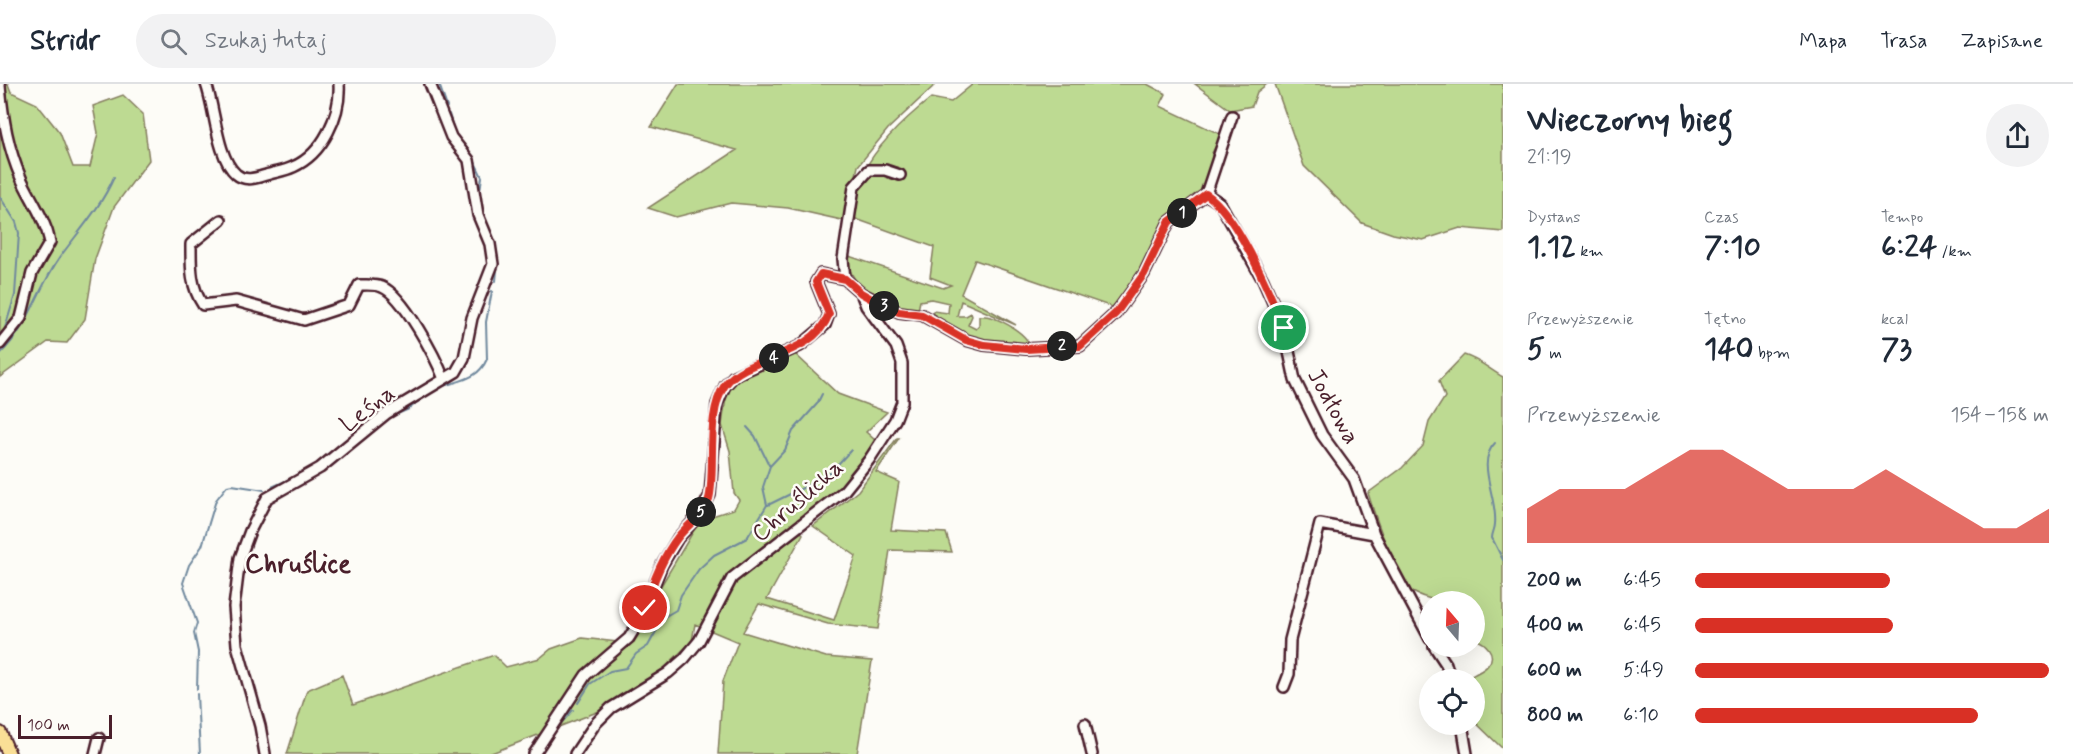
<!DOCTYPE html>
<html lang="pl">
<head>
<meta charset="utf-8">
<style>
  :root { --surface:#fff; --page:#f2f2f3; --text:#1f2937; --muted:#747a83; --line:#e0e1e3; --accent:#d93025 }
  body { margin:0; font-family:Mynerve,sans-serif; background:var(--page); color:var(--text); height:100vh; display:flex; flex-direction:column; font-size:22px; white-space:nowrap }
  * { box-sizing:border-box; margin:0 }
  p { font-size:20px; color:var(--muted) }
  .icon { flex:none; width:33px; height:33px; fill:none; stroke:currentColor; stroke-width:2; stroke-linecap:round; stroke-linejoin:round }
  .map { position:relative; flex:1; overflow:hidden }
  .side { display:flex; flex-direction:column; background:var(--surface); width:570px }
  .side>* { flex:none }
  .needle { width:39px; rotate:341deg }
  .buttons { position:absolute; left:1419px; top:507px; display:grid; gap:12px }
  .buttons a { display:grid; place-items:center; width:66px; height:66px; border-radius:50%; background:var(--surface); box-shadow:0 6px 24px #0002; font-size:30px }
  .scale { position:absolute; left:18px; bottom:15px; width:94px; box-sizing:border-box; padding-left:6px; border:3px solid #4a1f2b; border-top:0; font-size:16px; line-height:21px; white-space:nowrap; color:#4a1f2b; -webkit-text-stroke:4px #fdfcf7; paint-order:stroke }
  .pin { position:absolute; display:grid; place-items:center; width:51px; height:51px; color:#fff; margin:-26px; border:3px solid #fff; border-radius:50%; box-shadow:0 2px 6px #0007 }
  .km { position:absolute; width:30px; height:30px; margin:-15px; border-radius:50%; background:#222; color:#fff; font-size:16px; line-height:30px; text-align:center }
  .round { display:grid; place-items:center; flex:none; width:63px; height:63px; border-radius:32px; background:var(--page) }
  .overview { display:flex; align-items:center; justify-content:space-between; height:102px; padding:0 24px }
  h1 { font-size:33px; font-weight:800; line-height:45px }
  .stats { display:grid; grid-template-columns:repeat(3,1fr); gap:9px; height:102px; padding:6px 24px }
  .stats div { display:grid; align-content:center }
  .stats b { font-size:30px; font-weight:800 }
  .stats small { font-size:16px; font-weight:400 }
  .stats p { font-size:16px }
  .chart { height:168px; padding:12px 24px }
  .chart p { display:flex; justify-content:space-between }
  .chart svg { width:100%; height:108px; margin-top:6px; fill:var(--accent); opacity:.7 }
  ul { padding:0 24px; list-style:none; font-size:20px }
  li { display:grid; grid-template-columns:96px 72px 1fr; align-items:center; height:45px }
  li i { height:15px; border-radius:8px; background:var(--accent) }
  header { display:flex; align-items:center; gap:36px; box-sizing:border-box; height:84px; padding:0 30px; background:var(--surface); border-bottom:2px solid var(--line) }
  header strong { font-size:28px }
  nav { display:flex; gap:33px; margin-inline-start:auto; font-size:21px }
  .search { width:420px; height:54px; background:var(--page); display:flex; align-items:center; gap:15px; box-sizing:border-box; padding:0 21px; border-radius:33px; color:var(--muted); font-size:22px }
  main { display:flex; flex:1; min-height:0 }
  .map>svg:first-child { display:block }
</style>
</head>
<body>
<header>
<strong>Stridr</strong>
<div class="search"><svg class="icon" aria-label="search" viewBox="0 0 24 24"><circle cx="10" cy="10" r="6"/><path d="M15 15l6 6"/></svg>Szukaj tutaj</div>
<nav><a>Mapa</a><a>Trasa</a><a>Zapisane</a></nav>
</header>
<main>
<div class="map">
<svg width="1503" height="670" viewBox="0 0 1503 670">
  <rect width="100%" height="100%" fill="#fdfcf7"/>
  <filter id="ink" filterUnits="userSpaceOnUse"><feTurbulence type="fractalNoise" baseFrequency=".0167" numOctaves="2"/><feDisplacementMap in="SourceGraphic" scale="12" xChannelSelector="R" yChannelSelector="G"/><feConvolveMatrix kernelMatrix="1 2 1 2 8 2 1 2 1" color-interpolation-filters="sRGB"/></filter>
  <g filter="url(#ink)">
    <!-- green -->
    <path fill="#bdda92" stroke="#847c5e" stroke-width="1.5" d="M0 0H8L11 8 37 20 60 49 73 83H90L98 49 93 22 123 11 143 30 149 76 114 123 95 175 85 235 67 259 48 258 0 293Z
      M678 0H936L888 45 858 82 846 137 788 124 731 119 676 133 648 124 737 66 651 43Z
      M973 0H1147L1166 10 1160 22 1222 51 1212 69 1211 86 1200 112 1169 132 1154 157 1146 186 1112 223 975 176 961 210 1016 241 961 217 957 232H966L971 229 972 232 968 241 976 245 979 242V232C993 230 1027 248 1030 263L987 259 970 254 932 233 933 227 948 229 949 219 931 215 920 217 918 226C885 229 853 206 846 174L849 172 943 204 951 201 930 193 934 163 853 134C855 119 855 103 863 89 877 61 907 33 931 14L951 18Z
      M1195 0H1267L1257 8 1252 22 1230 26Z
      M1275 0H1503V148L1460 144 1423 156 1393 150 1362 139 1304 82Z
      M794 269 838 310 887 328 866 348 876 357C864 378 850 396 832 413 815 429 812 422 800 447L803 450 767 515 834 536 856 472 813 442 858 407 897 354H899L876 388 899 398 891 446 946 449 952 468 890 466 878 545 828 540 759 520 743 548 826 573 872 577 857 670H718L723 597 738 558 695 540 692 557 658 590 618 613 597 628 489 670H287L307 606 342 591 353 621 494 571 506 583 540 574 551 565 582 554 627 559 700 436 734 425 739 416 734 409 730 367 722 341 726 314 732 300Z
      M1464 271C1480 276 1489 285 1503 293V665L1475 638 1474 596 1467 595C1473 590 1484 587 1488 581 1498 569 1484 558 1475 555L1474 518C1452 517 1431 519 1411 507 1398 500 1373 426 1368 409L1402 384 1423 362 1429 338 1445 313 1439 297Z"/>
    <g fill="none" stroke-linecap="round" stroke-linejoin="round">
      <!-- stream -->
      <path stroke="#6f889d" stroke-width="2" d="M439 0 447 23
        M449 30 456 53
        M473 74 482 93 479 113
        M0 113 16 138 19 149 15 211 5 244
        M494 158 498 175 496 197
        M0 270C31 240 36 207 60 173 79 147 101 123 114 93
        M436 305C456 296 477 298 487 275L486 238 492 207
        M388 334 409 325 426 311
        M747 343 755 352 769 381
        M1495 359C1475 379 1498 414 1495 440 1495 445 1492 449 1492 454L1503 476
        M339 363 345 356
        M272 403 303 389
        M768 421 827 392 851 366
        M197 605 198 568 194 549 197 539 183 499 189 481 202 462 216 416 227 402 232 401 264 406
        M197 610 200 670
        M578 619 590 600 610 587 626 584 636 570 648 562 664 533 676 526 681 511 699 485 714 471 747 454 767 421 763 403 770 382 785 366 793 347 817 320 822 310
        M555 646 573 626"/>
      <!-- minor casing -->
      <g stroke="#4a1f2b" stroke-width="14">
        <path id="minor" d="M206 0C215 24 217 74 236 90 245 98 256 94 266 91 275 88 285 87 293 83 323 70 341 31 339 0
          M0 2C3 35 8 64 21 94 31 116 45 134 50 158L32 189 21 234 0 260
          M1206 110 1220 119 1263 196 1284 244 1295 296 1322 351 1354 395 1374 450 1430 555
          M221 136 191 160C191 182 190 202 203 221L236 217 304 236 349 221 359 201C366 201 376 200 382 203 403 211 436 274 444 295
          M845 195 843 175 854 103 869 86H885L900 91
          M861 209 899 228 922 231 966 256 984 261 1026 265 1080 262 1116 229 1144 190 1169 138 1206 110 1232 32
          M1434 562 1446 580 1451 596
          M1284 603 1289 590 1290 556 1320 440 1374 450
          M1085 640 1092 670
          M1462 640 1467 670
          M95 670 99 654
          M265 670 260 642 237 561 234 523 240 474 250 447 267 414 320 384 386 330 456 288 464 274 472 234 493 180 490 160 478 131 469 76 451 53 430 0
          M534 670 586 591 629 554 640 536 662 481 678 454 700 430 710 411 717 320 725 302 734 292 800 262 825 241 829 230 816 198 821 190 845 195 861 209 866 222 896 262 902 279V318L895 336 869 376 844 407 732 494 699 557 684 575 668 589 611 624 595 640 575 670"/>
      </g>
      <!-- major casing -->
      <g stroke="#4a1f2b" stroke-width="16">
        <path id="major" d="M0 649 9 670"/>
      </g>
      <!-- minor -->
      <use href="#minor" stroke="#fdfcf7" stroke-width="9"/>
      <!-- major -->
      <use href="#major" stroke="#fadf96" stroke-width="12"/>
    </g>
  </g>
  <g fill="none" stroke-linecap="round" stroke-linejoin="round" filter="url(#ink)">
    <!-- route casing -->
    <g stroke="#fff" stroke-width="12">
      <path id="route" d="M645 524C652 500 662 474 678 453 688 440 708 428 710 410 715 378 706 328 725 301 748 270 812 275 829 230L816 198 821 190 845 195 861 209 884 222 899 228 922 231 966 256 984 261 1026 265 1080 262 1116 229 1144 190 1169 138 1206 110C1238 131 1269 208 1284 244"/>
    </g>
    <!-- route -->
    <use href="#route" stroke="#d93025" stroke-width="8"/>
  </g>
  <g text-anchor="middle" stroke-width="5" stroke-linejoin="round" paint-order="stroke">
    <!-- street labels -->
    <g font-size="24" fill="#4a1f2b" stroke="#fdfcf7">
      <text transform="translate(1334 322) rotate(61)" y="8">Jodłowa</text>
      <text transform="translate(367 324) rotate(-37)" y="8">Leśna</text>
      <text transform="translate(797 416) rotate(-41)" y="8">Chruślicka</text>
    </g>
    <!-- neighbourhood labels -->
    <g font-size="26" font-weight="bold" fill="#4a1f2b" stroke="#fdfcf7">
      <text x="298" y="488">Chruślice</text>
    </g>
  </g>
</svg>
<div class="buttons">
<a><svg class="needle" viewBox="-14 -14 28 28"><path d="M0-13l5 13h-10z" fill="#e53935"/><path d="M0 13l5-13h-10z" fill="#747a83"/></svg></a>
<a><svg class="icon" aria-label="locate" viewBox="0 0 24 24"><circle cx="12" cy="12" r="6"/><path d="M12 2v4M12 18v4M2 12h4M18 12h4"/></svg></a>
</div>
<div class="scale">100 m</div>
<div class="pin" style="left:1284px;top:244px;background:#1e9e55"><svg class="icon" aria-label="arrive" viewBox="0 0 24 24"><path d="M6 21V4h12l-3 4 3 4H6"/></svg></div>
<div class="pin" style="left:645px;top:524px;background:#d93025"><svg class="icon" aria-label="check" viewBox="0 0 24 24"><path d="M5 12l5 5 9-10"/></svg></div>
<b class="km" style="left:1182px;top:129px">1</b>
<b class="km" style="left:1062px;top:262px">2</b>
<b class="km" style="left:884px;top:222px">3</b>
<b class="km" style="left:774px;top:274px">4</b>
<b class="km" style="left:701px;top:428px">5</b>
</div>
<section class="side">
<div class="overview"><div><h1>Wieczorny bieg</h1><p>21:19</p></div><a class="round"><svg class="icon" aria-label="share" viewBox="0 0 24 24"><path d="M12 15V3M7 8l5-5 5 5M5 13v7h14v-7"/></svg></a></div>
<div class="stats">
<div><p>Dystans</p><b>1.12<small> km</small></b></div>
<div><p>Czas</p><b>7:10</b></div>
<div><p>Tempo</p><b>6:24<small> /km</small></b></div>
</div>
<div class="stats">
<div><p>Przewyższenie</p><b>5<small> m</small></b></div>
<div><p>Tętno</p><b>140<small> bpm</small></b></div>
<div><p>kcal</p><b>73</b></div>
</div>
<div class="chart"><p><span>Przewyższenie</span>154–158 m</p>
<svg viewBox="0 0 160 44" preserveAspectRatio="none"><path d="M0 44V30L10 22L20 22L30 22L40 14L50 6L60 6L70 14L80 22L90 22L100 22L110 14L120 22L130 30L140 38L150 38L160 30V44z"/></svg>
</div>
<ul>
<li><b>200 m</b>6:45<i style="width:55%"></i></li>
<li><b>400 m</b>6:45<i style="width:56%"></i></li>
<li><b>600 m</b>5:49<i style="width:100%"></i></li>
<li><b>800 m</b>6:10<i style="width:80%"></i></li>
</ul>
</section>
</main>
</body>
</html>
